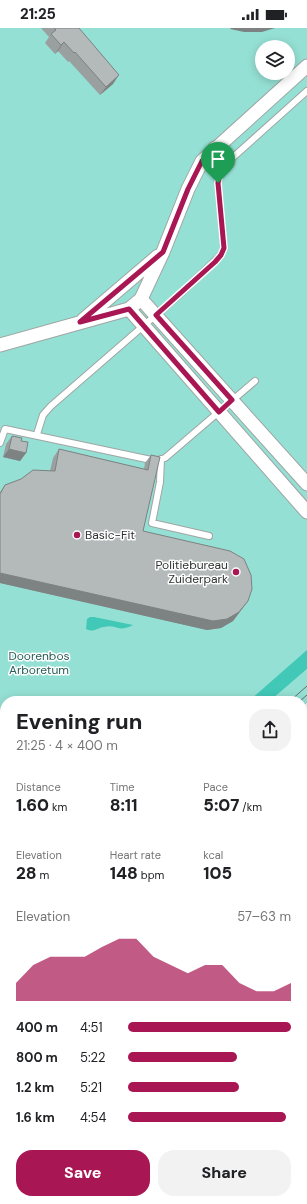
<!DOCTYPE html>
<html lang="en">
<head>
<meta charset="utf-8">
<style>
  :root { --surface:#fff; --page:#f2f2f2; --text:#202124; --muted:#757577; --accent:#a81753 }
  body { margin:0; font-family:"DM Sans",sans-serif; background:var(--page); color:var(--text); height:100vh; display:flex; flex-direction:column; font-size:15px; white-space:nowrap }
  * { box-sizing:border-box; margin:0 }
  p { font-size:13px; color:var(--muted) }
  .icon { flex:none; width:22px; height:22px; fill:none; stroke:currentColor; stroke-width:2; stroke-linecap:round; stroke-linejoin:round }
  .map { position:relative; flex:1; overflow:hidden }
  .details { position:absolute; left:0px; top:668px; width:307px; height:508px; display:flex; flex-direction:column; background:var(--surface); border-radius:16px 16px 0 0; box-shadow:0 2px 10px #0003 }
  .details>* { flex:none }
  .buttons { position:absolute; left:255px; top:12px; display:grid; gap:8px }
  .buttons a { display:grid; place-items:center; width:40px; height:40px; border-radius:50%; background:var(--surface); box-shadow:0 2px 10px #0003; font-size:20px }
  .pin { position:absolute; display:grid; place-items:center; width:34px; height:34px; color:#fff; margin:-41px -17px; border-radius:50% 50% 50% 0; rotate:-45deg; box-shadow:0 0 4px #0007 }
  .pin .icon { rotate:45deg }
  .round { display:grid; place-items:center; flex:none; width:42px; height:42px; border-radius:16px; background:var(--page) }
  .overview { display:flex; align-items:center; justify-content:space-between; height:68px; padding:0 16px }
  h1 { font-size:22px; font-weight:800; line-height:30px }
  .stats { display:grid; grid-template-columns:repeat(3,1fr); gap:6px; height:68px; padding:4px 16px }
  .stats div { display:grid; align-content:center }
  .stats b { font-size:17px; font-weight:800 }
  .stats small { font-size:11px; font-weight:400 }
  .stats p { font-size:11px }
  .chart { height:112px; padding:8px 16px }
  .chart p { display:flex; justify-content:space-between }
  .chart svg { width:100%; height:72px; margin-top:4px; fill:var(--accent); opacity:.7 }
  .primary-button { display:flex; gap:8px; margin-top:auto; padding:8px 16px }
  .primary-button a { flex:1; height:46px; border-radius:16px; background:var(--accent); color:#fff; font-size:16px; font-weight:800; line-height:46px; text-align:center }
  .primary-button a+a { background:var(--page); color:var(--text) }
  ul { padding:0 16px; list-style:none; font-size:13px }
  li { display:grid; grid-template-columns:64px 48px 1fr; align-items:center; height:30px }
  li i { height:10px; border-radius:5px; background:var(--accent) }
  .status { display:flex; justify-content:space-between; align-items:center; height:28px; padding:0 20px; background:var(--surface); direction:ltr }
  .status svg { height:11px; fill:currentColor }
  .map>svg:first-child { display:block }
</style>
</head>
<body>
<div class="status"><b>21:25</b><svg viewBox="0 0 49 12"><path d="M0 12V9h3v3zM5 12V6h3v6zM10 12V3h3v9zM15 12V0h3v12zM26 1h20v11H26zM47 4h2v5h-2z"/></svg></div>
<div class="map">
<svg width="307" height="1176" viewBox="0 0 307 1176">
  <rect width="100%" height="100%" fill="#f1f8f7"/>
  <!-- green -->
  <path fill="#95e0d4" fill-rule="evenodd" d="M0 0H307V632L260 673H5V899L0 903ZM262 19H288V45H262Z
    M307 641V675L302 679V673H270Z
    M5 908V940L0 944V912Z
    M5 1060V1108L0 1113V1064Z"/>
  <!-- water -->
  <path fill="#42c8b7" d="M90 589H94L133 597C117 605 117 596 104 599 96 600 95 605 86 601L87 591Z
    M307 622V641L270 673H249Z"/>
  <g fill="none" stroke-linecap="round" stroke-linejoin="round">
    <!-- lane casing -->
    <g stroke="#9fa6a4" stroke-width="8">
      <path id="lane" d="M37 406 43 387 51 378 179 267 221 227 224 220 218 155 221 140 307 63
        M0 415 5 401 156 433 165 430 255 353
        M161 431 160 454 152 495 209 508"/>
    </g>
    <!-- street casing -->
    <g stroke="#9fa6a4" stroke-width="15">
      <path id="street" d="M215 120 228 134
        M141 271 307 456
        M129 281 307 484
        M83 292 158 228
        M0 317 129 281 141 271 163 224 188 161 202 133 307 38
        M302 910 307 906
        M302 1025 307 1031
        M16 1171 21 1176
        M138 1171 143 1176
        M236 1171 240 1176
        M261 1171 266 1176
        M5 1176 10 1171"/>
    </g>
    <!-- secondary casing -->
    <g stroke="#9fa6a4" stroke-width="20">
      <path id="secondary" d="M302 704 307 699
        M302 721 307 717
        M0 966 5 962
        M0 988 5 983"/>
    </g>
    <!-- lane -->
    <use href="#lane" stroke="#fff" stroke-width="6"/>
    <!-- street -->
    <use href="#street" stroke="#fff" stroke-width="13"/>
    <!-- secondary -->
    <use href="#secondary" stroke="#bff0eb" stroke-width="18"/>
    <!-- tram -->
    <path stroke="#656968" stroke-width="1" d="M290 673 307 658
      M300 673 307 667
      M0 932 5 927
      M0 940 5 936"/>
  </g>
  <!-- wall -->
  <path fill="#9aa09f" d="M41 0H79L113 56 100 67 69 33 68 34 58 23 55 26 45 15 49 9Z
    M12 408 26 425 20 433 3 429 6 416Z
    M59 421 144 441 145 435 151 427 143 503 242 581 233 593 221 600 207 602 0 555V464L5 457 50 443 53 430Z
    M307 927V995L302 990V945L306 941 302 936V934Z
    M302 1044 307 1050V1091L302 1086Z
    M184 1171H222L227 1176H189Z
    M285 1171H295L290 1176H289Z"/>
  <!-- shaded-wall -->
  <path fill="#7d8282" d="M231 0H275L262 4H244L230 1Z
    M64 14 58 23 55 26 61 17Z
    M119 47 113 56 100 67 106 59Z
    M9 421 26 425 20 433 3 429Z
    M0 545 248 573 233 593 221 600 207 602 0 555Z
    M307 782V785L302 789V786Z
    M307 873V875L302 880V877Z
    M5 1053V1056L0 1060V1057Z
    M5 1140V1143L0 1147V1145Z
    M307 1158 304 1164 302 1165V1163Z
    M94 1171H96L91 1176H89Z
    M293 1171H295L290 1176Z"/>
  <!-- building -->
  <path fill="#b3bab9" stroke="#7d8282" d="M54 0H79L119 47 106 59 75 24 74 25 64 14 61 17 51 6 56 2Z
    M12 408 22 410 21 413 28 414 26 425 9 421Z
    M59 421 148 442 151 427 160 429 143 503 230 523 244 531 251 547 252 561 248 573 239 584 227 591 213 593 0 545V466L5 457 21 451 33 442 55 443Z
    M307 756V782L302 786V761Z
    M307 847V873L302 877V851Z
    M307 941V981L302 976V945Z
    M5 1025V1053L0 1057V1030Z
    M302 1044 307 1050V1079L302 1073Z
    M5 1112V1140L0 1145V1117Z
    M302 1149 307 1155V1158L302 1163Z
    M46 1171H94L89 1176H45L43 1174Z
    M123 1171H127L132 1176H117Z
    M195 1171H222L227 1176H199Z"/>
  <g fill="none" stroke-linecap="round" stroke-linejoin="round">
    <!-- route casing -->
    <g stroke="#fff" stroke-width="8">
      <path id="route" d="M215 120 228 134 221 140 218 155 224 220 221 227 215 234 156 287 232 372 219 384 129 281 80 294 163 224 188 161 202 133Z"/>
    </g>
    <!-- route -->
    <use href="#route" stroke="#a81753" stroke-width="5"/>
  </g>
  <!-- markers -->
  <g fill="#a81753" stroke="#fff" stroke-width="1.5">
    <circle cx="77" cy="507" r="4"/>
    <circle cx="236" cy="544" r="4"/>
  </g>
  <g text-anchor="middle" stroke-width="3" stroke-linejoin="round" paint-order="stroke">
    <!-- poi labels -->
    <g font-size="12" fill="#2e3130" stroke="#fff" text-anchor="start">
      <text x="85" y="511">Basic-Fit</text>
      <text x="228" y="541" text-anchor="end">Politiebureau<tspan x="228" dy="14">Zuiderpark</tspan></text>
    </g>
    <!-- park labels -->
    <g font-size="12" fill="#265c55" stroke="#fff">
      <text x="39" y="632">Doorenbos<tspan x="39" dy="14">Arboretum</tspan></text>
    </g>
  </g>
</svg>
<div class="buttons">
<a><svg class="icon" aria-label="layers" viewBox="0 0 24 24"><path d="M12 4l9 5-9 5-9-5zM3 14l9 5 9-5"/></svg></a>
</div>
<div class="pin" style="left:218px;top:155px;background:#1e9e55"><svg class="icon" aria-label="arrive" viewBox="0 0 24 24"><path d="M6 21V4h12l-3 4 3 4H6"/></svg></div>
<section class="details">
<div class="overview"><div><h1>Evening run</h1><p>21:25 · 4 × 400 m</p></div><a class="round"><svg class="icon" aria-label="share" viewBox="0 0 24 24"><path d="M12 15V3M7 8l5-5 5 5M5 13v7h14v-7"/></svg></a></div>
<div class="stats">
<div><p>Distance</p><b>1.60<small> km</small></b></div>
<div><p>Time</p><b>8:11</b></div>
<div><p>Pace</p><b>5:07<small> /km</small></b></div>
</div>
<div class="stats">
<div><p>Elevation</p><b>28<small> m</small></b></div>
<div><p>Heart rate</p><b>148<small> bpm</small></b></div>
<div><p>kcal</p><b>105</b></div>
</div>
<div class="chart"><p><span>Elevation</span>57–63 m</p>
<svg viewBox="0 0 160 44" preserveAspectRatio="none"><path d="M0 44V33L10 22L20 17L30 17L40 17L50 11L60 6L70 6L80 17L90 22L100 27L110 22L120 22L130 33L140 38L150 38L160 33V44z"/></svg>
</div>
<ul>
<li><b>400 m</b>4:51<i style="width:100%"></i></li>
<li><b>800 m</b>5:22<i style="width:67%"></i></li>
<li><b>1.2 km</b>5:21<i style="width:68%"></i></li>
<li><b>1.6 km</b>4:54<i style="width:97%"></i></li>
</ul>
<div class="primary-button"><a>Save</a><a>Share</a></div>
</section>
</div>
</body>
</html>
